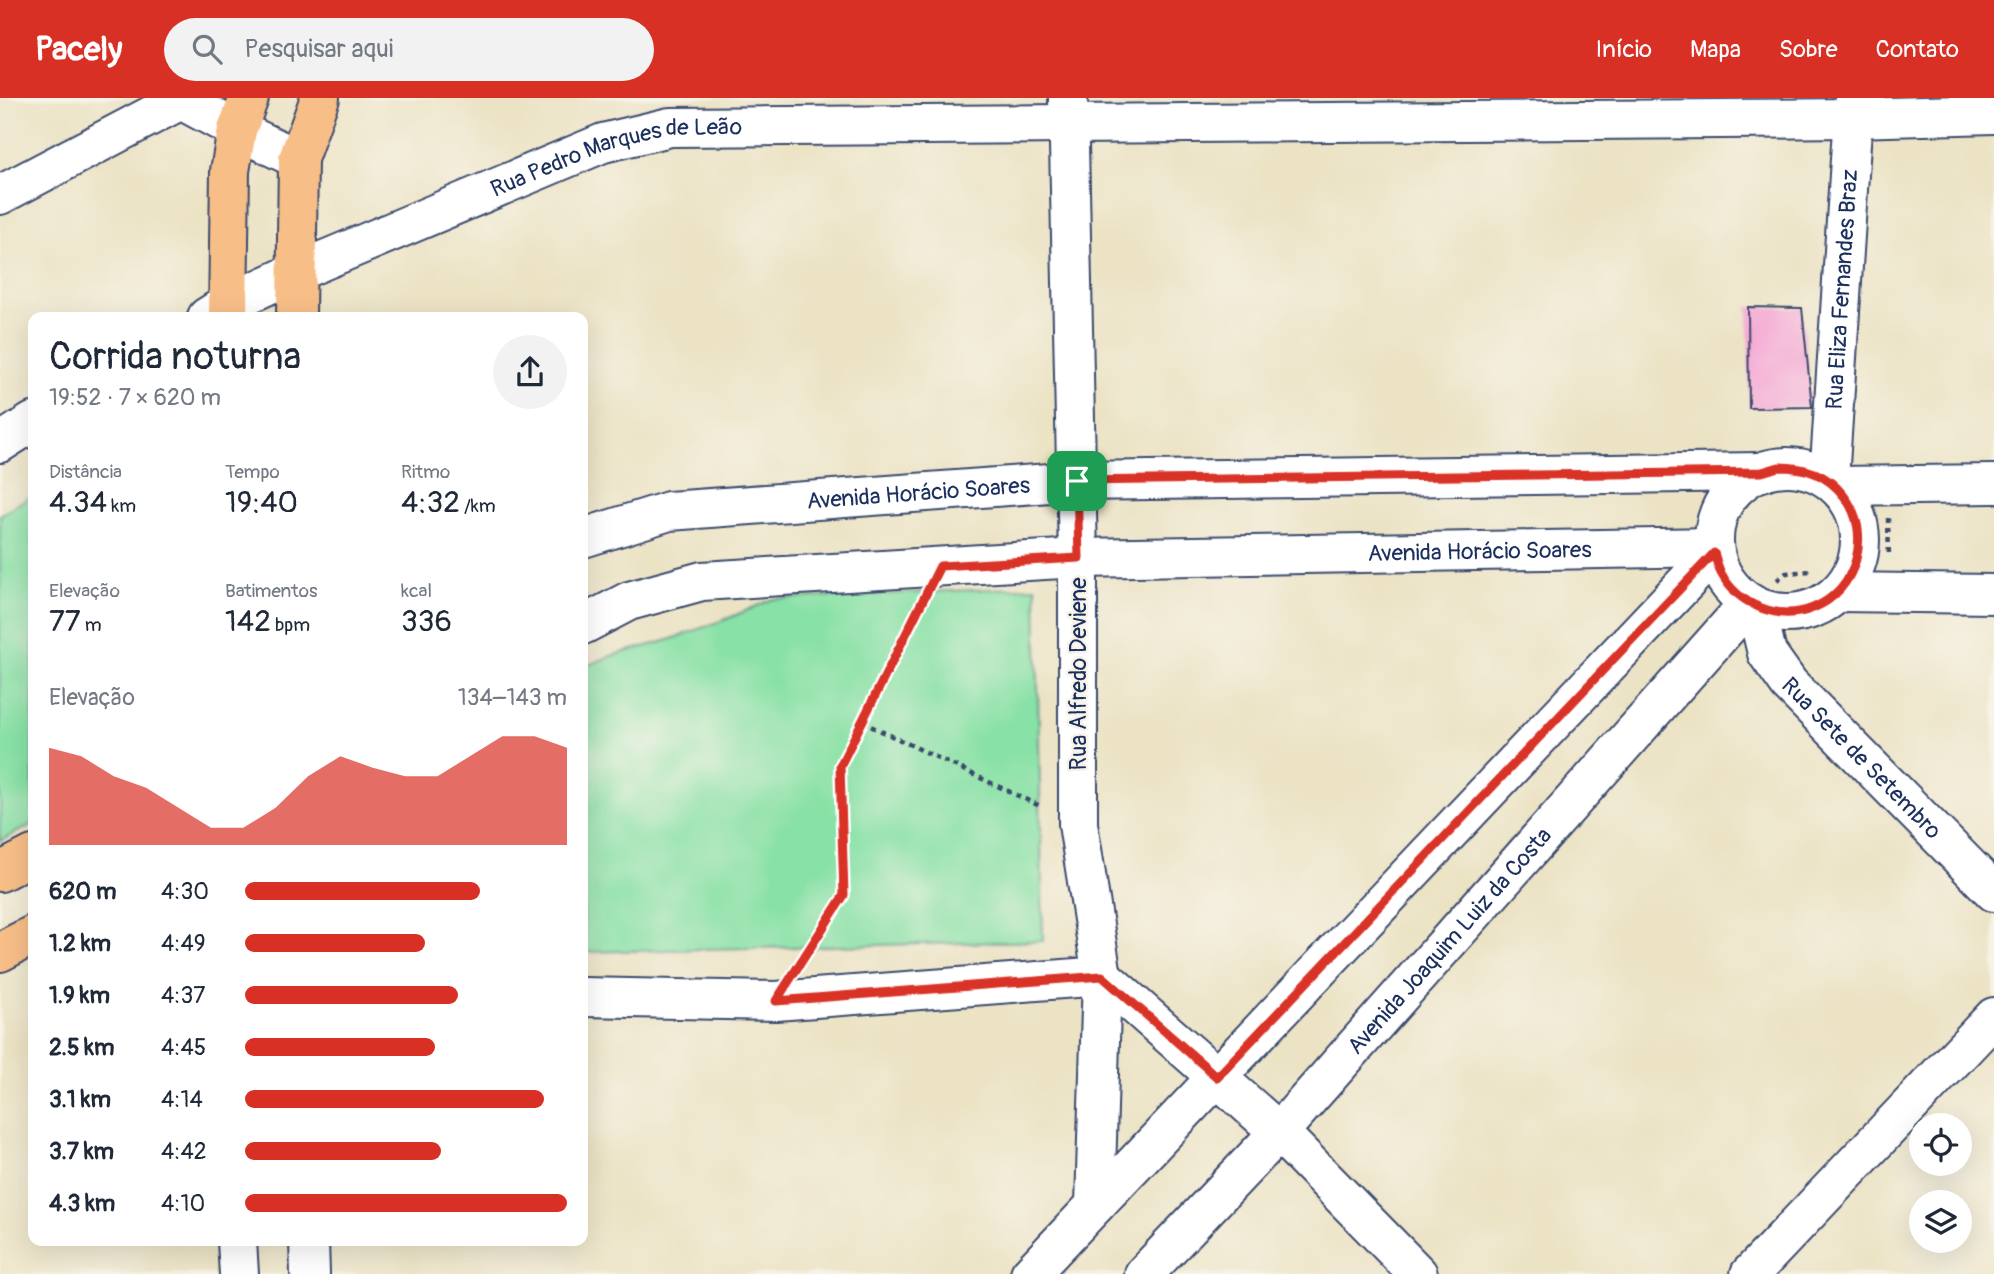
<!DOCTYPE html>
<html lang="pt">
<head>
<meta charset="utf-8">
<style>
  :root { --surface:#fff; --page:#f2f2f3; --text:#1f2937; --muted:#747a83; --accent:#d93025 }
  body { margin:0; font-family:Pangolin,sans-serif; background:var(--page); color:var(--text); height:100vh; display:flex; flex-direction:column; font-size:26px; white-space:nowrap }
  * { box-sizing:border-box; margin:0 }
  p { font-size:23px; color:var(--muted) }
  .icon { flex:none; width:38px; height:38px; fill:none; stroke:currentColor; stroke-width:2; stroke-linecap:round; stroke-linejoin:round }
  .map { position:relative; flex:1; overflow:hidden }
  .sheet { position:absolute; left:28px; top:214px; width:560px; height:934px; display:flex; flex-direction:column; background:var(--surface); border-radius:14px; box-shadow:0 7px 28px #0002 }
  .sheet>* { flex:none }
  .buttons { position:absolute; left:1909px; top:1015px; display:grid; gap:14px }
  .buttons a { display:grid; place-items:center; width:63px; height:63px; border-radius:50%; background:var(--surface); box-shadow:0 7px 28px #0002; font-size:35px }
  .pin { position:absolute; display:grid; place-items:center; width:60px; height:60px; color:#fff; margin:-30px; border-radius:14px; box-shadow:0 4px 10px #0006 }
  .round { display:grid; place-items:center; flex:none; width:74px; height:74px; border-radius:37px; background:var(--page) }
  .headline { display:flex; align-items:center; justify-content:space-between; height:119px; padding:0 21px }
  h1 { font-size:38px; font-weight:600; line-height:52px }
  .metrics { display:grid; grid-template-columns:repeat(3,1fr); gap:10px; height:119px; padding:7px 21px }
  .metrics div { display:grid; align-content:center }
  .metrics b { font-size:30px; font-weight:600 }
  .metrics small { font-size:19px; font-weight:400 }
  .metrics p { font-size:19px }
  .chart { height:196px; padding:14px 21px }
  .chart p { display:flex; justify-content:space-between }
  .chart svg { width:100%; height:126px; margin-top:7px; fill:var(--accent); opacity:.7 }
  ul { padding:0 21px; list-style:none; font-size:23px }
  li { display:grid; grid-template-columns:112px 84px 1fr; align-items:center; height:52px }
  li i { height:18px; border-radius:9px; background:var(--accent) }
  header { display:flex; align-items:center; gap:42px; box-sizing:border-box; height:98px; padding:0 35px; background:var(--accent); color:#fff }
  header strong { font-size:33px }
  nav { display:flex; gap:38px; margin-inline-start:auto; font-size:24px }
  .search { width:490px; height:63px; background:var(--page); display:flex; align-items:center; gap:18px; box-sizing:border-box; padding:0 24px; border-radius:38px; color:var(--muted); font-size:26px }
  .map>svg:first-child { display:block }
</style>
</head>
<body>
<header>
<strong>Pacely</strong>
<div class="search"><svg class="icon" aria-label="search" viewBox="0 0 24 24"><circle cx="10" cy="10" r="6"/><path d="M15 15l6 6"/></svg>Pesquisar aqui</div>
<nav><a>Início</a><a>Mapa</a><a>Sobre</a><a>Contato</a></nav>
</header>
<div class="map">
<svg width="1994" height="1176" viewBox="0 0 1994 1176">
  <rect width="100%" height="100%" fill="#f7f3e8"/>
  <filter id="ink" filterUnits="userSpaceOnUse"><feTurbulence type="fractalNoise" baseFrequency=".0143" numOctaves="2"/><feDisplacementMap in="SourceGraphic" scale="14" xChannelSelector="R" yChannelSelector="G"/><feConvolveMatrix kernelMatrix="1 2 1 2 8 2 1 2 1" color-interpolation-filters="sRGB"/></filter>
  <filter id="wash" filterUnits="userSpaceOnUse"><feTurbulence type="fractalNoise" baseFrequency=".00686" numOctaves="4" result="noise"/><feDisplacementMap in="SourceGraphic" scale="28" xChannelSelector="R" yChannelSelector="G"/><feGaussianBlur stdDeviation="1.57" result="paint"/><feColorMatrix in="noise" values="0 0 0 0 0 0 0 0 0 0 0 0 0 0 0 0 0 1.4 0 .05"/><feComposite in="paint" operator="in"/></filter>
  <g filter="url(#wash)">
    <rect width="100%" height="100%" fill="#ece3c5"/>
    <!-- green -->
    <path fill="#88e1a6" stroke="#528882" stroke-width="2" d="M33 397V726L0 743V417Z
      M1036 489 1043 843 583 854V569L614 557 669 542 729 520 773 501Z"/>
    <g id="blocks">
      <!-- building -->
      <path fill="#f5a6d4" d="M1748 209 1802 210 1812 309 1749 310Z"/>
    </g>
  </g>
  <g filter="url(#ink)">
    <use href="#blocks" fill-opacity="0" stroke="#3a4a6d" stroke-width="2"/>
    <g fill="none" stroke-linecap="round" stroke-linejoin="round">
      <!-- minor casing -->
      <g stroke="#3a4a6d" stroke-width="42">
        <g id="minor">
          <path d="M1068 0 1078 460V726L1102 878 1095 1107"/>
          <path d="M0 97 181 2 237 32 298 61"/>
          <path id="s1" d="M207 219 229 205 296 174 603 45 670 29 1853 20 1994 16"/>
          <path d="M0 345 33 324"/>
          <circle cx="1787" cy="442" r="73"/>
          <path id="s2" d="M1829 382 1854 0"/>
          <path d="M1836 388 1994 386"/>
          <path id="s3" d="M583 440 669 413 1077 383 1762 374"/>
          <path d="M1839 494 1994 496"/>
          <path id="s4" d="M1756 509 1767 555 1789 586 1994 794"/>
          <path id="s5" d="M583 527 629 503 702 483 1078 460 1714 449"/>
          <path d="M583 899 776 903 1102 878 1279 1034 1418 1176"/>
          <path d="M237 1143 239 1176"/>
          <path d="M309 1143 310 1176"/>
          <path d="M1030 1176 1714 455"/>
          <path id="s6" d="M1144 1176 1279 1034 1749 505"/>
          <path d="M1750 1176 1994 919"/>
        </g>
      </g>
      <!-- major casing -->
      <g stroke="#3a4a6d" stroke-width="42">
        <path id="major" d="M228 219 230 73 237 32 249 0
          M296 219 298 61 320 0
          M0 774 33 757
          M0 854 33 837"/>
      </g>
      <!-- path -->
      <path stroke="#3a4a6d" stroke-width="4.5" stroke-dasharray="5 5" stroke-linecap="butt" d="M1888 420 1889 460
        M1777 482 1786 475 1811 473
        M862 624 1042 709
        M800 867 844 797 840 668 922 505"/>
      <!-- minor -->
      <use href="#minor" stroke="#fff" stroke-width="38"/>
      <!-- major -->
      <use href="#major" stroke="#f7be88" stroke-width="38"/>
    </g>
  </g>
  <g fill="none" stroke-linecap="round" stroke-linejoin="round" filter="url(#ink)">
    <!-- route casing -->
    <g stroke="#fff" stroke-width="14">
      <path id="route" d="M1779 369C1806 369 1827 376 1844 398 1873 435 1857 493 1813 510 1779 524 1738 507 1721 475 1718 469 1716 461 1714 455L1217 979 1102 878 776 903 844 797 840 668 940 468 1079 460 1077 383 1762 374Z"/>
    </g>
    <!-- route -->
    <use href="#route" stroke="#d93025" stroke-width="9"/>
  </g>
  <g text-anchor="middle" stroke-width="5" stroke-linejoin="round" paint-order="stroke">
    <!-- street labels -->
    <g font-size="23" fill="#1b2f5e" stroke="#f7f3e8">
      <text dy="8" stroke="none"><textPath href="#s1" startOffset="443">Rua Pedro Marques de Leão</textPath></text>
      <text dy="8" stroke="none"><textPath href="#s2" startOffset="191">Rua Eliza Fernandes Braz</textPath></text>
      <text dy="8" stroke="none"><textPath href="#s3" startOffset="340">Avenida Horácio Soares</textPath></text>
      <text dy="8" stroke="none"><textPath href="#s5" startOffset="906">Avenida Horácio Soares</textPath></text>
      <text transform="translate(1078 576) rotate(-90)" y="8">Rua Alfredo Deviene</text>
      <text dy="8" stroke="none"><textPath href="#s4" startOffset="189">Rua Sete de Setembro</textPath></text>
      <text dy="8" stroke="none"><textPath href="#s6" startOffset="452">Avenida Joaquim Luiz da Costa</textPath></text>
    </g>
  </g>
</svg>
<div class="buttons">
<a><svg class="icon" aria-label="locate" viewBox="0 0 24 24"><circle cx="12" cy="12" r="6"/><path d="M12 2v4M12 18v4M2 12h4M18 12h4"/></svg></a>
<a><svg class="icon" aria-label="layers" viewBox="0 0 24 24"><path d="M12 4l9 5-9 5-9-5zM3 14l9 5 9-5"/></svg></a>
</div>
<div class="pin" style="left:1077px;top:383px;background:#1e9e55"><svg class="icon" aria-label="arrive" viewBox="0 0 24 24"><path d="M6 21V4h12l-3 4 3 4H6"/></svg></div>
<section class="sheet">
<div class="headline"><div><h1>Corrida noturna</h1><p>19:52 · 7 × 620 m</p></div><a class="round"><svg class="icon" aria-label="share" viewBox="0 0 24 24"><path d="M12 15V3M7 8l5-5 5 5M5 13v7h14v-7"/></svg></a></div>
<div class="metrics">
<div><p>Distância</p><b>4.34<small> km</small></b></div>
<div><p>Tempo</p><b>19:40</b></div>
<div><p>Ritmo</p><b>4:32<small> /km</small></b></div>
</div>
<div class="metrics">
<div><p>Elevação</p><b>77<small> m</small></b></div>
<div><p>Batimentos</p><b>142<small> bpm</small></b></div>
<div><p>kcal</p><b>336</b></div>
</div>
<div class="chart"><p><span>Elevação</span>134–143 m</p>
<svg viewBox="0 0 160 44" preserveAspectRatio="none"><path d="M0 44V10L10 13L20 20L30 24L40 31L50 38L60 38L70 31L80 20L90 13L100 17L110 20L120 20L130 13L140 6L150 6L160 10V44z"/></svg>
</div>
<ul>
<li><b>620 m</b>4:30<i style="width:73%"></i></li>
<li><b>1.2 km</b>4:49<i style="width:56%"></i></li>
<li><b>1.9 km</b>4:37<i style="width:66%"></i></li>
<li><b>2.5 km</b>4:45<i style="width:59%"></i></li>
<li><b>3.1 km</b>4:14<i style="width:93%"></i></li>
<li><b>3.7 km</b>4:42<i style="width:61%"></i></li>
<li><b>4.3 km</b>4:10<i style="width:100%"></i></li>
</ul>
</section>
</div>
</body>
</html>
